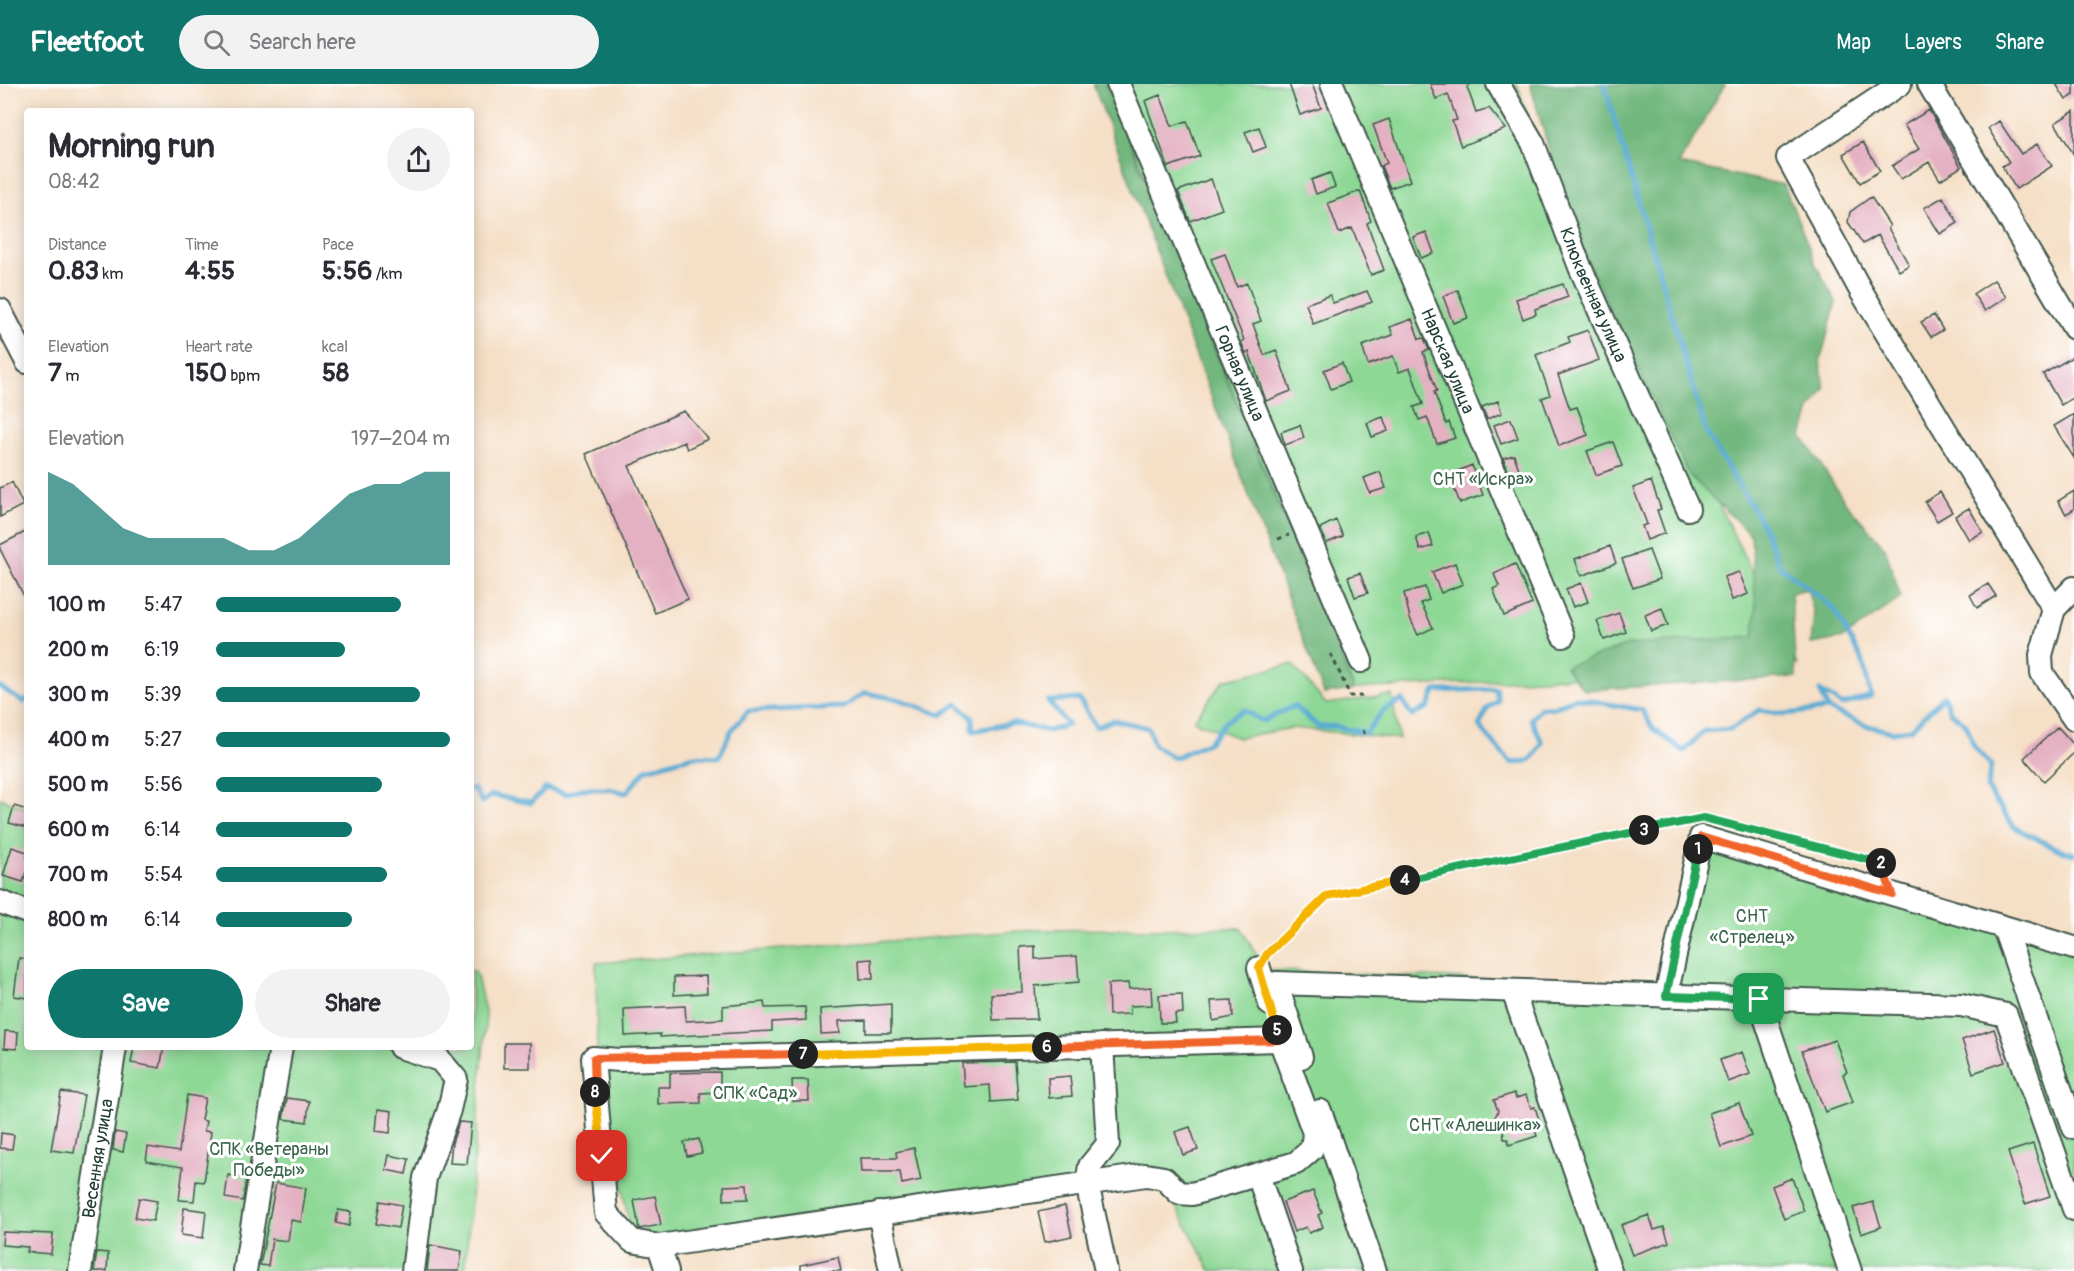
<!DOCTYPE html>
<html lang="en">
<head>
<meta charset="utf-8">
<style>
  :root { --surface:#fff; --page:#f2f2f3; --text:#2b2b33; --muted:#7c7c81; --accent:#0f766e }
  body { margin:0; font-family:Pangolin,sans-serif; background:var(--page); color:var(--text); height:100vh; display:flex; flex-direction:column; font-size:22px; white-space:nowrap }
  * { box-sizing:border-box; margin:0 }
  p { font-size:20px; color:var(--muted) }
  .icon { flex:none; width:33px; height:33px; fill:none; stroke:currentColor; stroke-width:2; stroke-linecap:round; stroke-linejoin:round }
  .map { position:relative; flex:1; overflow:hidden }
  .sheet { position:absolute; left:24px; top:24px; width:450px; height:942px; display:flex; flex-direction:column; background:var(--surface); border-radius:6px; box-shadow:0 3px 15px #0003 }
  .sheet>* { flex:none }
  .pin { position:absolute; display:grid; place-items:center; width:51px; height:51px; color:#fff; margin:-26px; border-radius:12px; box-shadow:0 3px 9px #0006 }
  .km { position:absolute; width:30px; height:30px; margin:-15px; border-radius:50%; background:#222; color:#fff; font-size:16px; line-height:30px; text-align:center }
  .round { display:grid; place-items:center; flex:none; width:63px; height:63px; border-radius:32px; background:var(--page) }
  .head { display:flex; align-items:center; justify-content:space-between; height:102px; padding:0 24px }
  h1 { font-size:33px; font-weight:700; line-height:45px }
  .metrics { display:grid; grid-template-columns:repeat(3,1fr); gap:9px; height:102px; padding:6px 24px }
  .metrics div { display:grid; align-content:center }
  .metrics b { font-size:26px; font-weight:700 }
  .metrics small { font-size:16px; font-weight:400 }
  .metrics p { font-size:16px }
  .chart { height:168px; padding:12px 24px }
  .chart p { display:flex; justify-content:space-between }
  .chart svg { width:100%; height:108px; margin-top:6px; fill:var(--accent); opacity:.7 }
  .button { display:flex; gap:12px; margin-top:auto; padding:12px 24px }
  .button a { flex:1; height:69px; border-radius:36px; background:var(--accent); color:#fff; font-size:24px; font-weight:700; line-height:69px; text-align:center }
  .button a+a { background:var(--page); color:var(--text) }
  ul { padding:0 24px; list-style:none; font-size:20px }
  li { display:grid; grid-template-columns:96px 72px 1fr; align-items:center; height:45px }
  li i { height:15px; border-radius:8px; background:var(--accent) }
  header { display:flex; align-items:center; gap:36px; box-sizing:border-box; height:84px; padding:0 30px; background:var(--accent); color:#fff }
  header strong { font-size:28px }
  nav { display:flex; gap:33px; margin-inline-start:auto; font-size:21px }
  .search { width:420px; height:54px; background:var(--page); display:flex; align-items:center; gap:15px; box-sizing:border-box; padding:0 21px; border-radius:33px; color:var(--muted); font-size:22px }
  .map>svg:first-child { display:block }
</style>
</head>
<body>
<header>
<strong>Fleetfoot</strong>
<div class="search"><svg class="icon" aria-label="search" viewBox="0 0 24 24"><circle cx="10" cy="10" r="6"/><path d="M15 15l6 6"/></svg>Search here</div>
<nav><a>Map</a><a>Layers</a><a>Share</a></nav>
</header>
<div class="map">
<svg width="2074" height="1187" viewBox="0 0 2074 1187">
  <rect width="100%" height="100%" fill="#fff"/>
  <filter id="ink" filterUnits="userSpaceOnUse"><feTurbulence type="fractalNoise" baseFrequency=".0167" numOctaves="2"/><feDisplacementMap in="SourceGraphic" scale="12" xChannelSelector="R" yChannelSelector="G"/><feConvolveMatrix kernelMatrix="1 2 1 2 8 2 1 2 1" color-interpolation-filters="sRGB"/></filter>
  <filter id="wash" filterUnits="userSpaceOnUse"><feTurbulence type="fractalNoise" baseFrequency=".008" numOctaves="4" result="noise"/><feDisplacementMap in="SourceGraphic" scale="24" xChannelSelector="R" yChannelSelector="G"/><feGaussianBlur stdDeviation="1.35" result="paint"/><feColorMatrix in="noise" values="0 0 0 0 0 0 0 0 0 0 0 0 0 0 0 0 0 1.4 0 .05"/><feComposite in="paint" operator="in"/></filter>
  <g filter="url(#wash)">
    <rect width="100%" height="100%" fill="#f5dfc6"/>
    <!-- green -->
    <path fill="#8dd895" stroke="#568a64" stroke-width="1.5" d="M1108 0H1517L1530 39 1798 581 1354 605Z
      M1292 580 1326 620 1392 611 1399 655 1292 644 1239 654 1193 637 1224 596Z
      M0 714 27 724V963H471V886L476 888 486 932 465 1187H0Z
      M1704 762 2074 866V1187H1211L1156 1085 635 1172 597 969 596 879 1035 846 1241 844 1265 886 1674 904Z"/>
    <!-- forest -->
    <path fill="#72b87e" stroke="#487a59" stroke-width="1.5" d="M1093 0H1106L1354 606 1324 610Z
      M1530 0H1725L1679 80 1784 101 1815 179 1836 218 1820 278 1825 305 1810 326 1802 352 1845 418 1885 464 1901 514 1844 554 1811 560 1814 529 1807 505 1791 509 1796 593 1584 606 1565 583 1628 561 1753 553 1756 526 1751 451 1689 391 1571 142Z"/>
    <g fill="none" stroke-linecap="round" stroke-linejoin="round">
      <!-- stream -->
      <path stroke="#58aad3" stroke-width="5" d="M1604 0 1706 348 1760 436 1780 482 1833 524 1863 578 1871 612 1842 621 1820 607 1828 625
        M0 603 23 618 27 616
        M471 705H474L482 718 492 711 531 719 546 704 566 710 581 705H609L626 709 646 685 694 672 719 673 731 647 748 627 843 623 865 609 898 615 941 631 957 620 972 634 973 647 1012 639 1048 647 1068 641 1048 617 1079 615 1096 643 1114 636 1148 644 1154 661 1174 674 1209 658 1226 637 1244 626 1263 637 1294 622 1319 643 1333 642 1366 649 1383 627 1402 616 1412 632 1428 623 1435 607 1496 605 1498 617 1488 624 1479 642 1510 678C1529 681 1535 675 1542 658L1531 635 1542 623 1554 624 1575 614 1642 626 1653 645 1684 667 1704 647 1731 645 1759 626 1785 630 1828 625 1865 641 1892 648 1911 645 1944 612 1950 628 1966 640 1975 664 1991 681 1987 705 2014 743 2055 764 2074 770"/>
    </g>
    <g id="blocks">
      <!-- building -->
      <path fill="#e4b1c2" d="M1289 0H1312L1321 24 1300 31Z
        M1430 0H1471L1467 3 1476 28 1489 24 1506 45 1461 62 1452 37 1457 36 1448 10 1436 15Z
        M2056 0H2074V11L2066 16Z
        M1160 11 1172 42 1187 37 1200 72 1168 83 1145 17Z
        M1929 26 1961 83 1940 96 1929 78 1901 95 1892 82 1919 65 1904 41Z
        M2074 27V71L2055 39Z
        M1389 35 1410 97 1390 104 1381 82 1387 79 1373 41Z
        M1999 37 2021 70 2037 60 2052 82 2016 105 2002 82 2009 78 1988 44Z
        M1259 43 1266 63 1253 68 1245 48Z
        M1863 58 1880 87 1860 99 1843 70Z
        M1330 89 1335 103 1316 110 1311 96Z
        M1211 95 1222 125 1190 137 1178 107Z
        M1360 107 1371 137 1367 139 1384 186 1371 191 1352 144 1339 149 1328 119Z
        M1871 113 1890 142 1888 144 1909 181 1899 187 1878 151 1863 160 1848 138 1850 128Z
        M1943 113 1958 139 1940 150 1924 124Z
        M1426 148 1434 169 1421 174 1413 153Z
        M1225 170 1237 203 1247 199 1261 237 1253 240 1264 271 1276 266 1291 307 1266 317 1249 268 1246 269 1241 258 1244 256 1211 175Z
        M1994 196 2006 213 1985 227 1973 210Z
        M1563 200 1568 213 1535 225 1536 230 1523 235 1516 215Z
        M1458 206 1468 234 1453 239 1443 212Z
        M1367 207 1372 218 1313 240 1306 220 1330 211 1333 219Z
        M1934 231 1943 246 1931 253 1921 238Z
        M1412 235 1419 255 1424 254 1429 266 1423 268 1437 307 1434 308 1446 340 1449 338 1455 354 1437 360 1427 333 1419 336 1414 323 1423 320 1410 284 1399 288 1393 272 1368 281 1362 262 1393 251 1390 243Z
        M1588 246 1599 276 1558 291 1570 325 1577 323 1588 351 1559 362 1542 314 1550 311 1536 271 1570 258 1568 253Z
        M2074 272V313L2061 321 2043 290Z
        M1342 279 1349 298 1331 305 1324 286Z
        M1498 317 1502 329 1487 335 1482 323Z
        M684 327 708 355 687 365 684 358 629 382 688 515 655 529 586 370Z
        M2074 330V374L2054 342Z
        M1383 333 1388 347 1372 353 1367 339Z
        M1511 335 1518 354 1501 360 1494 341Z
        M1300 341 1304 354 1285 361 1281 348Z
        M1613 358 1622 382 1596 391 1587 367Z
        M1514 371 1520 388 1510 391 1503 374Z
        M1472 381 1483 411 1460 419 1452 399 1456 397 1453 389Z
        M1380 388 1386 404 1370 409 1364 394Z
        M1651 397 1661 425 1657 426 1665 449 1647 456 1642 442 1647 440 1633 404Z
        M12 398 23 421 0 433V404Z
        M2074 407V425L2066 430 2058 417Z
        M1940 408 1952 428 1937 437 1925 418Z
        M1969 424 1983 448 1969 456 1955 432Z
        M1336 436 1343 452 1327 459 1320 444Z
        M27 447V518L0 465V461Z
        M1429 449 1433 462 1420 466 1416 453Z
        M1610 462 1616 479 1581 492 1575 475Z
        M1649 466 1660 495 1633 504 1622 475Z
        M1455 479 1463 500 1441 509 1432 488Z
        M1515 480 1532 520 1504 532 1493 505 1499 502 1494 490Z
        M1739 488 1748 510 1732 516 1724 493Z
        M1360 489 1368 509 1355 513 1348 493Z
        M1581 499 1588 518 1573 523 1566 505Z
        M1988 500 1996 512 1977 524 1970 511Z
        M1425 503 1429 516 1421 519 1433 544 1418 551 1410 534 1404 509Z
        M1662 524 1668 541 1651 547 1645 531Z
        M1619 529 1626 548 1604 556 1597 537Z
        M2058 643 2074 661V669L2044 697 2024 674Z
        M14 722 27 726V744L9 739Z
        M12 763 27 768V787L23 798 3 792Z
        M1035 862V875L1077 872 1079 898 1035 902 1037 935 993 936 991 910 1022 908 1020 863Z
        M19 874 27 875V914L14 912Z
        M872 875 873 895H860L859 876Z
        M706 892 707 909 674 911V893Z
        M1128 899 1129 905 1151 903 1152 921 1130 922V930L1109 931 1108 900Z
        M1182 910 1183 929 1175 930 1176 939H1160L1159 911Z
        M1232 916 1233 933 1213 937 1211 917Z
        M764 918 765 924 805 923 806 936 772 938V947L660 953V950L625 952 624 925 685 922 686 937 723 935V922Z
        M891 920V949H866V936L839 937 840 949 821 950 820 925Z
        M1994 945 2005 978 1973 989 1962 956Z
        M5 947 18 948 17 965 4 964Z
        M1835 956 1847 988 1843 990 1853 1018 1825 1028 1802 967Z
        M504 959H530V984H504Z
        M134 963H164L160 984 131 979Z
        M1742 968 1750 990 1728 998 1720 976Z
        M1015 978 1018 1016 991 1018 990 1001 964 1003 962 979Z
        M720 988V1008L700 1009 701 1019 658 1020V1003H670V989Z
        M1070 992 1072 1012 1049 1014 1048 994Z
        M792 996H808L809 1017H793Z
        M61 1008 84 1011 74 1069 51 1066Z
        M1514 1009 1516 1014 1526 1011 1531 1024 1535 1023 1541 1042 1534 1044 1537 1052 1509 1061 1508 1055H1504L1503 1043 1497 1041 1495 1033 1498 1027 1494 1016Z
        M187 1011 205 1014 201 1036 206 1037 204 1047 211 1048 204 1098 196 1097 194 1117 179 1116 183 1083 146 1077 148 1063 179 1068Z
        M287 1014 309 1017 307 1038 283 1035Z
        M1739 1019 1751 1052 1721 1063 1709 1029Z
        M378 1025 392 1027 390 1049 376 1047Z
        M459 1038 471 1039 467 1080 450 1079 452 1059Z
        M1190 1043 1198 1066 1183 1071 1175 1048Z
        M115 1048 126 1050 123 1068 113 1066Z
        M1 1049 14 1051 12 1065 0 1064Z
        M699 1055 702 1069 687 1072 684 1058Z
        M2033 1060 2050 1112 2025 1120 2008 1068Z
        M914 1064 921 1096 902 1100 900 1088H861L860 1074H897L896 1068Z
        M389 1071 409 1075 406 1090 386 1086Z
        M228 1091 246 1094 243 1117 225 1114Z
        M1792 1094 1804 1127 1784 1135 1772 1102Z
        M276 1099 306 1104 301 1138 291 1136 288 1157 272 1155 268 1182 260 1181Z
        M747 1101 748 1115 724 1116V1102Z
        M1313 1107 1322 1129 1318 1131 1323 1143 1309 1149 1306 1143 1294 1148 1283 1118Z
        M655 1112 661 1141 639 1145 634 1116Z
        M139 1114 157 1117 153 1137 135 1134Z
        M380 1117 402 1121 398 1144 376 1140Z
        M1873 1118 1881 1143 1861 1150 1853 1124Z
        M1065 1122 1072 1152 1045 1158 1038 1128Z
        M184 1124 206 1127 203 1154 181 1151Z
        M338 1126 351 1128 349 1142 336 1139Z
        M1649 1131 1654 1146 1664 1143 1669 1158 1632 1171 1621 1141Z
        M3 1148 53 1150 51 1170 27 1168 28 1163 2 1161Z
        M430 1161 462 1167 459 1187H427Z
        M97 1168 108 1169 107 1187H94Z
        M838 1173 841 1187H801V1181Z"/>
    </g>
  </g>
  <g filter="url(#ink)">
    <use href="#blocks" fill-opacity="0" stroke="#3f554a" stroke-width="1.5"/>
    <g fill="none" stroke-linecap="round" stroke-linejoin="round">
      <!-- minor casing -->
      <g stroke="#3f554a" stroke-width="26">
        <g id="minor">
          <path id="s1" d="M1118 0 1361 577"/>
          <path id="s2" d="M1332 0 1563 552"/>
          <path id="s3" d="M1498 0 1533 59 1580 183 1688 425"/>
          <path d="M1900 0 1788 74 1861 207 2054 525"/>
          <path d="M1929 0 2074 244"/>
          <path d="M0 226 27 278"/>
          <path d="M2074 504 2054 525 2041 571 2042 589 2074 635"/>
          <path d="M0 818 27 828"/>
          <path d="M2004 844 2074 1044"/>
          <path d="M1259 884 1270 920"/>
          <path d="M1513 907 1610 1187"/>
          <path d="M1666 912 1701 753 2074 864"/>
          <path d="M1759 915 1850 1187"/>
          <path d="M1102 961 1108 1060 1090 1082 1087 1099 1106 1187"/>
          <path d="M400 963 440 976 456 995 449 1026 425 1094 413 1187"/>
          <path d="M1301 973 1276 899 1961 921 2006 931 2074 1125"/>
          <path d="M1320 1027 1375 1187"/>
          <path d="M1258 1091 1291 1187"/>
          <path d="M879 1129 891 1187"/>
          <path d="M659 1162 632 1157 606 1129 593 974 619 976 1280 956 1314 1049 1312 1065 1296 1079 1192 1110 1179 1109 1164 1094 1146 1091 659 1162 667 1187"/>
          <path id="s4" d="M80 1187 115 963"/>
          <path d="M245 1187 281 963"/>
        </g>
      </g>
      <!-- path -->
      <path stroke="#3f554a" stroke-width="3" stroke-dasharray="4.5 4.5" stroke-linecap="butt" d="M1278 455 1289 451
        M1331 570 1350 612H1362
        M1363 646 1365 651
        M1749 745 1881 779 1884 789
        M1268 869 1327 812 1690 737"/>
      <!-- minor -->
      <use href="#minor" stroke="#fff" stroke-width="22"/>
    </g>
  </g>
  <g fill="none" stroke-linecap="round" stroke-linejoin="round" filter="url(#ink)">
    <!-- split-1 casing -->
    <g stroke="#fff" stroke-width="12">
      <path id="split-1" d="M1698 765 1666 912 1759 915"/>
    </g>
    <!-- split-2 casing -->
    <g stroke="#fff" stroke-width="12">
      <path id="split-2" d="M1698 765 1701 753 1892 810 1881 779"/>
    </g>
    <!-- split-3 casing -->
    <g stroke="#fff" stroke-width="12">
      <path id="split-3" d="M1644 746 1704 734 1881 779"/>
    </g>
    <!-- split-4 casing -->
    <g stroke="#fff" stroke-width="12">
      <path id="split-4" d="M1405 796 1644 746"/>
    </g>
    <!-- split-5 casing -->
    <g stroke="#fff" stroke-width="12">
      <path id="split-5" d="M1277 946 1259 884 1267 870 1327 812 1405 796"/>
    </g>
    <!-- split-6 casing -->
    <g stroke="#fff" stroke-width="12">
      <path id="split-6" d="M1047 963 1280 956 1277 946"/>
    </g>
    <!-- split-7 casing -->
    <g stroke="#fff" stroke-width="12">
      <path id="split-7" d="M803 970 1047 963"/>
    </g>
    <!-- split-8 casing -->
    <g stroke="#fff" stroke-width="12">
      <path id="split-8" d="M595 1008 594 974 803 970"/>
    </g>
    <!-- split-9 casing -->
    <g stroke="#fff" stroke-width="12">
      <path id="split-9" d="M595 1008 602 1072"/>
    </g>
    <!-- split-1 -->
    <use href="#split-1" stroke="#22a559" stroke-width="8"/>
    <!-- split-2 -->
    <use href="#split-2" stroke="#f0652b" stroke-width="8"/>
    <!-- split-3 -->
    <use href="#split-3" stroke="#22a559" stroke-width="8"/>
    <!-- split-4 -->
    <use href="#split-4" stroke="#22a559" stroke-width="8"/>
    <!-- split-5 -->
    <use href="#split-5" stroke="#f5b400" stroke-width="8"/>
    <!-- split-6 -->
    <use href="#split-6" stroke="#f0652b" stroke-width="8"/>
    <!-- split-7 -->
    <use href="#split-7" stroke="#f5b400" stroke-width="8"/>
    <!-- split-8 -->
    <use href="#split-8" stroke="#f0652b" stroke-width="8"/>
    <!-- split-9 -->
    <use href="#split-9" stroke="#f5b400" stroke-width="8"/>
  </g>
  <g text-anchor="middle" stroke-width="6" stroke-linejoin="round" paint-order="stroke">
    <!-- street labels -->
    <g font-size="18" fill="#1f3d34" stroke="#fff">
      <text dy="6" stroke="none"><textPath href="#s3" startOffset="232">Клюквенная улица</textPath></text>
      <text dy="6" stroke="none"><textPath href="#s2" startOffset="300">Нарская улица</textPath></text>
      <text dy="6" stroke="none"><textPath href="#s1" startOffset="314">Горная улица</textPath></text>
      <text dy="6" stroke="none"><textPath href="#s4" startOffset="114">Весенняя улица</textPath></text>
    </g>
    <!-- park labels -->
    <g font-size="18" fill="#3a644c" stroke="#fff">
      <text x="1483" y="401">СНТ «Искра»</text>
      <text x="1752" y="838">СНТ<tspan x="1752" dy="21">«Стрелец»</tspan></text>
      <text x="755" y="1015">СПК «Сад»</text>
      <text x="1475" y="1047">СНТ «Алешинка»</text>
      <text x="269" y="1071">СПК «Ветераны<tspan x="269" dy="21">Победы»</tspan></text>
    </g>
  </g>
</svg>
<div class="pin" style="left:1759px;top:915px;background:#1e9e55"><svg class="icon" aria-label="arrive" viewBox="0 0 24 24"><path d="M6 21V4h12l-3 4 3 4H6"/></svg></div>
<div class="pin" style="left:602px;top:1072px;background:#d93025"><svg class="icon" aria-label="check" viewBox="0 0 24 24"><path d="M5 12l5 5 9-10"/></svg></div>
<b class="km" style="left:1698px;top:765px">1</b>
<b class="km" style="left:1881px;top:779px">2</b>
<b class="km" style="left:1644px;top:746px">3</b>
<b class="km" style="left:1405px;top:796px">4</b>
<b class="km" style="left:1277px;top:946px">5</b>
<b class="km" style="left:1047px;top:963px">6</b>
<b class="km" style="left:803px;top:970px">7</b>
<b class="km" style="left:595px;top:1008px">8</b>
<section class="sheet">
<div class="head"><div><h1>Morning run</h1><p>08:42</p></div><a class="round"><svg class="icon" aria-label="share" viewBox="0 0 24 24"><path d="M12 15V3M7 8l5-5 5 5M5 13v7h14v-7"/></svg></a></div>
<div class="metrics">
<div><p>Distance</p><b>0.83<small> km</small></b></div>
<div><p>Time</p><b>4:55</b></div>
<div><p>Pace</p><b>5:56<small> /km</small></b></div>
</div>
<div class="metrics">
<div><p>Elevation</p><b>7<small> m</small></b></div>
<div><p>Heart rate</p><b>150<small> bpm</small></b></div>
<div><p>kcal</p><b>58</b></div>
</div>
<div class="chart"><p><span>Elevation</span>197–204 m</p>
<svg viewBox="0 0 160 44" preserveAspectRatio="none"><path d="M0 44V6L10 11L20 20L30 29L40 33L50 33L60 33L70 33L80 38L90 38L100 33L110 24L120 15L130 11L140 11L150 6L160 6V44z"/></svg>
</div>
<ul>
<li><b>100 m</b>5:47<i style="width:79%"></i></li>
<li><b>200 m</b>6:19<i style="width:55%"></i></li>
<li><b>300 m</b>5:39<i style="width:87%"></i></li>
<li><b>400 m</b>5:27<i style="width:100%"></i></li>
<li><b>500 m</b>5:56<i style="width:71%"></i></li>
<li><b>600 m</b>6:14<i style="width:58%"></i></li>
<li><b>700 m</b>5:54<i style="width:73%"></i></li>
<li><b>800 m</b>6:14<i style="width:58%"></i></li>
</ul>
<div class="button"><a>Save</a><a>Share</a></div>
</section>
</div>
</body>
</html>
